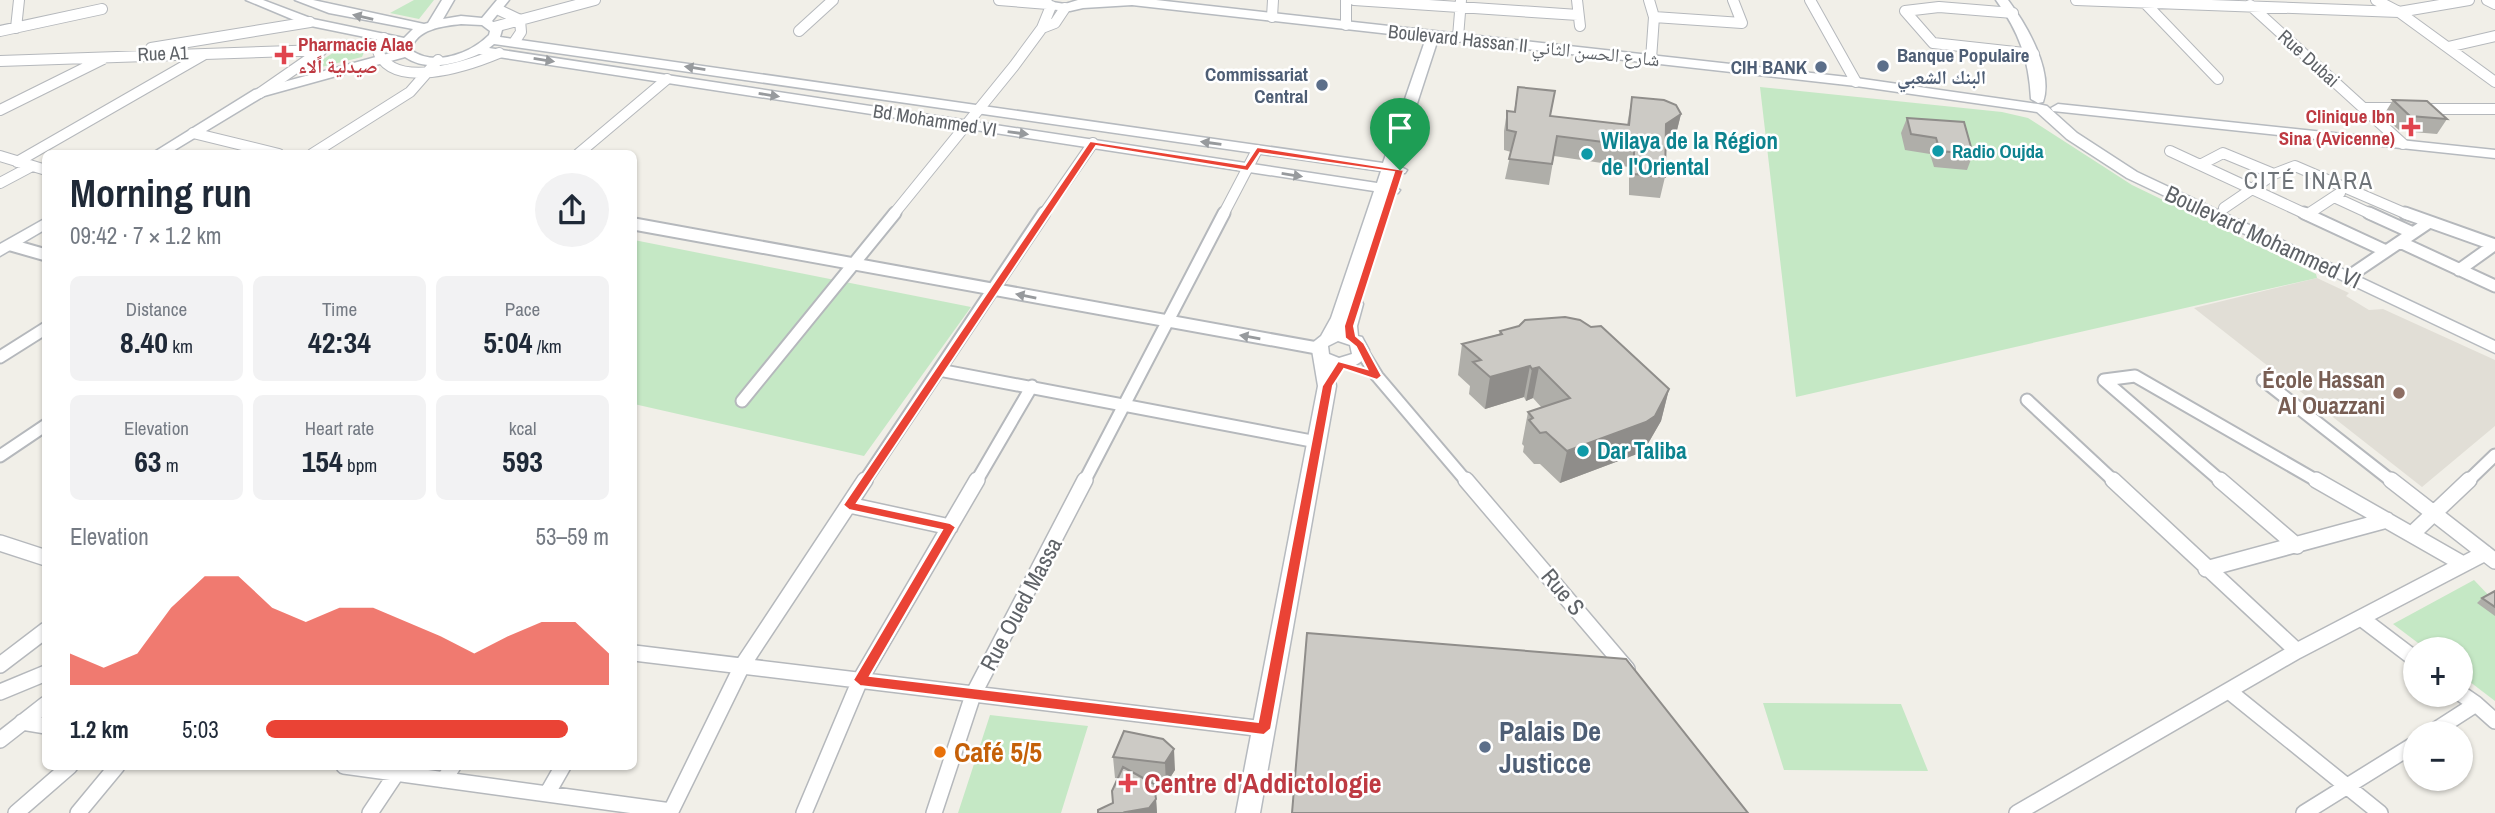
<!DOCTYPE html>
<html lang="en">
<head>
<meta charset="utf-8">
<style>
  :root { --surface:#fff; --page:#f2f2f3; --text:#1f2937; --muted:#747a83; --accent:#ea4335 }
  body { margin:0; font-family:"Archivo Narrow","Noto Naskh Arabic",sans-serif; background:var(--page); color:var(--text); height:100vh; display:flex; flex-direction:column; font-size:26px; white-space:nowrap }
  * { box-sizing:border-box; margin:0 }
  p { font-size:23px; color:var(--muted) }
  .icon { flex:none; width:38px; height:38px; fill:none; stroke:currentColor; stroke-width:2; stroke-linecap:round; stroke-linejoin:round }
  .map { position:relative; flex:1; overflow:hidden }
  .sheet { position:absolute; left:42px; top:150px; width:595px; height:620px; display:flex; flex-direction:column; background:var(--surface); border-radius:10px; box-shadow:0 2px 5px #0004 }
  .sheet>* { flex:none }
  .tools { position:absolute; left:2403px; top:637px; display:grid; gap:14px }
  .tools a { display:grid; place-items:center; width:70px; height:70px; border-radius:50%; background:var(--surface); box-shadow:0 2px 5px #0004; font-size:35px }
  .pin { position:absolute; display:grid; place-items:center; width:60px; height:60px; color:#fff; margin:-72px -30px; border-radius:50% 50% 50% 0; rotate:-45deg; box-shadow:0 0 7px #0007 }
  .pin .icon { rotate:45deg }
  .round { display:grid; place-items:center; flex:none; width:74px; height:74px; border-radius:37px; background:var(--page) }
  .headline { display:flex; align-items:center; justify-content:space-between; height:119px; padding:0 28px }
  h1 { font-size:38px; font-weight:700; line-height:52px }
  .figures { display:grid; grid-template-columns:repeat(3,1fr); gap:10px; height:119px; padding:7px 28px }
  .figures div { display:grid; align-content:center; border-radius:10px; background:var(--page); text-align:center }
  .figures b { font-size:30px; font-weight:700 }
  .figures small { font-size:19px; font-weight:400 }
  .figures p { font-size:19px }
  .chart { height:196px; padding:14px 28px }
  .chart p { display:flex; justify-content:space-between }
  .chart svg { width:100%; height:126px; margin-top:7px; fill:var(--accent); opacity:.7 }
  ul { padding:0 28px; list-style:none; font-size:23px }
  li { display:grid; grid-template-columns:112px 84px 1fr; align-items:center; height:52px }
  li i { height:18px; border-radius:9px; background:var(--accent) }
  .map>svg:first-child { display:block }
</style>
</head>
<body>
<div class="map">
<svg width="2495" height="813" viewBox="0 0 2495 813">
  <rect width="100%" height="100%" fill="#f1efe8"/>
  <!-- education -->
  <path fill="#e1ded6" d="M2317 278 2349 293 2346 296 2369 310 2383 309 2495 360V426L2422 487 2194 308Z"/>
  <!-- green -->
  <path fill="#c5e8c5" d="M414 0H434L419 19 390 13Z
    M344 39 368 43 362 57 305 71 339 49 333 45Z
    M1760 87 2002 112 2028 118 2132 185 2316 274 2317 278 1796 397Z
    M634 240 971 307 864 456 634 404Z
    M2474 580 2495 602V701L2461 675 2460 649H2426L2393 624Z
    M1763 703 1901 704 1928 771 1784 770Z
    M990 715 1088 726 1061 813H958Z"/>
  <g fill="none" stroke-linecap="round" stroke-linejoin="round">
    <!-- street-far2 casing -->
    <g stroke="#b5b8bc" stroke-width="12">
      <path id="street-far2" d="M999 0 1048 4
        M1346 0V25
        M1354 0 1578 15
        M1577 0 1580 26
        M1649 0 1654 17 1651 59
        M1810 0 1856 82
        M2076 0 2399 12 2469 0
        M2376 0 2399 12 2495 82
        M2487 0 2495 4
        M2144 2 2218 79
        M2250 5 2403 144
        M497 9 520 20 521 32 515 41
        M2013 13 1939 7 1905 11 1933 43 2034 54
        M1272 17 1273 0
        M1654 17 1742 23 1733 0
        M494 27 595 0
        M16 28 19 0
        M1042 28 1055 23 1065 8
        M0 31 102 9
        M799 31 833 0
        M1458 37 1461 0
        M384 38 377 49C391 92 468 66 499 53
        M2448 47 2495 36
        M151 48 310 22
        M0 61 322 50 260 93
        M2364 108H2404
        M2422 109H2495
        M0 110 103 59
        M193 133 279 154
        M2170 151 2308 215
        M312 154 410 92 438 60
        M578 154 667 79
        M0 156 46 170
        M17 162 205 54
        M2200 165 2223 153 2274 174
        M0 183 32 166
        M2334 197 2373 215
        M2224 208 2274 174 2295 166 2409 215
        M2308 214 2340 193
        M893 215 1014 66 1042 28 1051 6
        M1043 215 1093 143
        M1223 215 1257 150"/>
    </g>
    <!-- street-far1 casing -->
    <g stroke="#b5b8bc" stroke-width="15">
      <path id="street-far1" d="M2304 213 2386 251
        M2369 213 2413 233
        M2405 213 2495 245
        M634 224 1317 348
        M2400 242 2495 286
        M11 245 46 255
        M2459 270 2494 245
        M2348 277 2428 223
        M1361 350 1377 376 1467 482
        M0 357 46 328
        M939 370 1317 442
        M2263 380 2393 482
        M2027 400 2115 482
        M742 401 895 213
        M0 456 46 425
        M864 482 1044 213
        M976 482 1032 386
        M1084 482 1224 213
        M2222 482 2104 380 2135 376 2319 482
        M2467 482 2495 455"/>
    </g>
    <!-- street casing -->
    <g stroke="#b5b8bc" stroke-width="18">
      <path id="street" d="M1466 480 1627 669
        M2113 480 2297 651
        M2220 480 2297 546
        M2316 480 2463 564
        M2391 480 2495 561
        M849 505 950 527
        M2412 534 2469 480
        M0 543 46 558
        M2206 569 2387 520
        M2361 618 2415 659
        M634 653 1264 729
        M0 665 46 630
        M0 692 46 673
        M2230 692 2380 813
        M2460 693 2476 704
        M22 722 46 726
        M2431 733 2476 704 2495 721
        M0 740 46 704
        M344 766 671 811
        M444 780 453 766
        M547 794 563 766
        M16 813 70 766
        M78 813 117 766
        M370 813 396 774
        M670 813 742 666 865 480
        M804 813 860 680 977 480
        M934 813 973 695 1085 480
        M2017 813 2297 651 2485 553
        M2304 813 2415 744"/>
    </g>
    <!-- secondary casing -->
    <g stroke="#b6babf" stroke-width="3">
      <path id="secondary" d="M246 0H263L313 19 404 38 413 29 329 13 295 0H313L424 24 428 23 442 0H454L443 19 461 16 482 18 497 0H509L492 21 502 30 500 37 1383 163 1426 38 1132 5 1083 8 1070 11 1047 9 1040 0 1065 4 1078 0H1156L1856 78 2038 104 2047 106 2077 133 2137 172 2495 341V353L2127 178 2067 139 2037 112 1856 86 1438 39 1397 165 1407 170 1405 173H1394L1390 185 1400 190 1398 193 1388 194 1353 299 1361 300 1363 304 1357 326 1358 336 1362 337 1369 350C1365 364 1347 371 1333 368L1336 386 1260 813H1236L1318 386 1311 344 1321 336 1331 318 1374 191 479 54C456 64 427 72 405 57L264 96 168 154H151L254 90 398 51 399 44 306 25ZM461 24 482 25 490 31 489 35C470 54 434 67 411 50 416 29 443 26 461 24ZM494 44 1381 171 1377 183 489 48ZM1338 341 1350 345 1352 354 1339 358 1329 354 1328 346Z
        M1996 0H2008C2026 24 2054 71 2043 102L2038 103 2031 99C2029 59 2019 32 1996 0Z
        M2058 104 2495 150V158L2053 111 2051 108Z
        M46 218V229L0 256V244Z"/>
    </g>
    <!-- street-far2 -->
    <use href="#street-far2" stroke="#fff" stroke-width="10"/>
    <!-- street-far1 -->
    <use href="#street-far1" stroke="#fff" stroke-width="11"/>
    <!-- street -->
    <use href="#street" stroke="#fff" stroke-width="15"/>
    <!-- secondary -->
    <use href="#secondary" fill="#fff" fill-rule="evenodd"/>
  </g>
  <!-- wall -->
  <path fill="#afaea9" d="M1518 87 1551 116 1627 125 1632 97 1681 114 1676 134 1666 141 1665 177 1660 198 1629 195V167L1554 156 1549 185 1505 179 1511 152 1504 150V131L1507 111 1514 112Z
    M2393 100 2447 119 2437 134 2400 131 2383 116Z
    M1907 118 1973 154 1967 170 1934 167 1930 154 1905 150 1901 133Z
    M1500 331 1669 389 1661 421 1646 447 1637 454 1560 483 1540 464H1534L1523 452 1524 446 1522 444 1528 412 1542 408 1533 398 1526 401 1524 397 1485 409 1469 394 1470 386 1458 375 1462 344 1499 334Z
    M2495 591V616L2477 603 2482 598Z
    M1124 731 1175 770 1166 784 1150 782 1156 799 1157 813H1098L1113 803 1118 778H1115L1113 757Z"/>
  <!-- shaded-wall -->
  <path fill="#8f8d8a" d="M1681 114 1676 134 1661 145 1666 124Z
    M1530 366 1524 397 1485 409 1490 377Z
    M1539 367 1533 398 1526 401 1532 369Z
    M1669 389 1661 421 1646 447 1637 454 1560 483 1567 451Z
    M1174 749 1175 770 1166 784 1165 763Z
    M1156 799 1157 813H1127L1126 812Z"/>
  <!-- building -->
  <path fill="#cccac5" stroke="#8f8d8a" stroke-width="2" d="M1518 87 1555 91 1550 116 1629 125 1632 97 1664 100 1676 105 1681 114 1666 124 1665 177 1634 174V146L1557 136 1552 164 1509 159 1516 132 1507 130V111L1515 112Z
    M2393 100 2427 101 2447 119 2410 116Z
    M1907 118 1964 122 1973 154 1940 151 1936 138 1911 134Z
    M1565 317 1580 320 1591 327 1601 326 1669 389 1655 416 1646 422 1567 451 1546 432 1540 433 1529 420 1533 418 1528 412 1570 398 1539 367 1532 369 1530 366 1490 377 1473 362 1481 360 1462 344 1502 334 1500 331 1519 326 1525 320Z
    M2495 591V607L2482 598Z
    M1307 633 1626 659 1748 813H1292Z
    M1124 731 1163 739 1174 749 1165 763 1113 757Z
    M1123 767 1154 784 1156 799 1149 808 1126 812 1128 813H1098V810L1113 803 1112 791Z"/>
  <!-- one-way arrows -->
  <defs><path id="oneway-solid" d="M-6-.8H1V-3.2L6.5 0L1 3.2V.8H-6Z" transform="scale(1.75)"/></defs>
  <g fill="#979a9d">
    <use href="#oneway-solid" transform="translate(363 17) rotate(-167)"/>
    <use href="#oneway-solid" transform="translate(544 60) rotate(9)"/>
    <use href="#oneway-solid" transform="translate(695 68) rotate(-171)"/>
    <use href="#oneway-solid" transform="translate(769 95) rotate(9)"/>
    <use href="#oneway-solid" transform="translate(1018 133) rotate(8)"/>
    <use href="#oneway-solid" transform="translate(1211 143) rotate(-172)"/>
    <use href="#oneway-solid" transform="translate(1292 175) rotate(9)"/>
    <use href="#oneway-solid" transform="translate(1026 296) rotate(-169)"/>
    <use href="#oneway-solid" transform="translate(1250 337) rotate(-170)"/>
  </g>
  <!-- route -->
  <path fill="#ea4335" stroke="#fff" stroke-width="2" fill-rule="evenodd" d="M1090 141 1245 165 1257 147 1404 170 1354 326 1356 336 1364 343 1382 376 1377 380 1344 369 1333 386 1271 729 1264 735 860 686 853 680 942 530 849 510 843 505ZM1096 146 1248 171 1260 153 1394 172 1344 326 1345 338 1356 347 1367 369 1338 361 1322 386 1258 722 870 676 956 527 950 523 857 503Z"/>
  <!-- markers -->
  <g fill="#e0444e" stroke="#fff" stroke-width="2.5">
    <path d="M280.5 44.5h7v7h7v7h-7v7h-7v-7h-7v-7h7z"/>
    <path d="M2407.5 116.5h7v7h7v7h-7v7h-7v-7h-7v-7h7z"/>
    <path d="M1124.5 772.5h7v7h7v7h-7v7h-7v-7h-7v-7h7z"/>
  </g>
  <g fill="#5c6f8a" stroke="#fff" stroke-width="2.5">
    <circle cx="1883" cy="66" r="7"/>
    <circle cx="1821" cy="67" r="7"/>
    <circle cx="1322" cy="85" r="7"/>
    <circle cx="1485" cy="747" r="7"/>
  </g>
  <g fill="#0f9aa8" stroke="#fff" stroke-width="2.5">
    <circle cx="1938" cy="151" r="7"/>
    <circle cx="1587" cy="154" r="7"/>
    <circle cx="1583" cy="451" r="7"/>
  </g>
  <circle fill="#8d6e63" stroke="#fff" stroke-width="2.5" cx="2399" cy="393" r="7"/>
  <circle fill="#e8710a" stroke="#fff" stroke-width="2.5" cx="940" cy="752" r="7"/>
  <g text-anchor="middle" stroke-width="5" stroke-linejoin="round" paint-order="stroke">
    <!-- far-health labels -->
    <g font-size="19" font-weight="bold" fill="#be3a42" stroke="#fff" text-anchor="start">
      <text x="298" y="51">Pharmacie Alae<tspan x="298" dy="22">صيدلية اًلاء</tspan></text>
      <text x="2395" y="123" text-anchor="end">Clinique Ibn<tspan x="2395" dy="22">Sina (Avicenne)</tspan></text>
    </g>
    <!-- far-street labels -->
    <g font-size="19" fill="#5f6368" stroke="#fff">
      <text transform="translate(1524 45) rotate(6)" y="7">Boulevard Hassan II شارع الحسن الثاني</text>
      <text transform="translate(163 53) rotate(-2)" y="7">Rue A1</text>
      <text transform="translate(2309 58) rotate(42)" y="7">Rue Dubai</text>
      <text transform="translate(935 120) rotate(9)" y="7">Bd Mohammed VI</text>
    </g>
    <!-- far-service labels -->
    <g font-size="19" font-weight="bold" fill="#4e5e75" stroke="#fff" text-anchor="end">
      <text x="1897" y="62" text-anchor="start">Banque Populaire<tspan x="1897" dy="22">البنك الشعبي</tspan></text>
      <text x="1807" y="74">CIH BANK</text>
      <text x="1308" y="81">Commissariat<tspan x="1308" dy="22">Central</tspan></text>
    </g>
    <!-- far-culture labels -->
    <g font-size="19" font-weight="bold" fill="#0d838f" stroke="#fff" text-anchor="start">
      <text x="1952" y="158">Radio Oujda</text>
    </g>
    <!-- culture labels -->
    <g font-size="23" font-weight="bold" fill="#0d838f" stroke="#fff" text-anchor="start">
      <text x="1601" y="149">Wilaya de la Région<tspan x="1601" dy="26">de l'Oriental</tspan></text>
      <text x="1597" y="459">Dar Taliba</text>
    </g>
    <!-- street labels -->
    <g font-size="23" fill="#5f6368" stroke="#fff">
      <text transform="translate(2263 237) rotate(25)" y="8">Boulevard Mohammed VI</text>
      <text transform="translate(1563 592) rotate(50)" y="8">Rue S</text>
      <text transform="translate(1021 604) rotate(-62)" y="8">Rue Oued Massa</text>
    </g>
    <!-- education labels -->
    <g font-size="23" font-weight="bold" fill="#785e54" stroke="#fff" text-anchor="end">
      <text x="2385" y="388">École Hassan<tspan x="2385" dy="26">Al Ouazzani</tspan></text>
    </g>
    <!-- neighbourhood labels -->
    <g font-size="24" letter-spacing="2" fill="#70757a" stroke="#fff">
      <text x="2309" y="189">CITÉ INARA</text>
    </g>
    <!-- near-service labels -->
    <g font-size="28" font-weight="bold" fill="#4e5e75" stroke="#fff" text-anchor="start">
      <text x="1499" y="741">Palais De<tspan x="1499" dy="32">Justicce</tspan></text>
    </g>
    <!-- near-food labels -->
    <g font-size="28" font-weight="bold" fill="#c56008" stroke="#fff" text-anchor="start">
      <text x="954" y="762">Café 5/5</text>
    </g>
    <!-- near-health labels -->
    <g font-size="28" font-weight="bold" fill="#be3a42" stroke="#fff" text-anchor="start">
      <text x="1144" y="793">Centre d'Addictologie</text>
    </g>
  </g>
</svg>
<div class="tools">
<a>+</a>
<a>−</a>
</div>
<div class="pin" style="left:1400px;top:170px;background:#1e9e55"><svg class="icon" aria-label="arrive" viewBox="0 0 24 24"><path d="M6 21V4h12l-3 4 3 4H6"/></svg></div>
<section class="sheet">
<div class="headline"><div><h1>Morning run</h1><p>09:42 · 7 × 1.2 km</p></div><a class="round"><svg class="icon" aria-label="share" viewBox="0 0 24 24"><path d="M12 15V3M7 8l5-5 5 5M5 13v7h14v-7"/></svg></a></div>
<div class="figures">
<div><p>Distance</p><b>8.40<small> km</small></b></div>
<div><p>Time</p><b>42:34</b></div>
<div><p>Pace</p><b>5:04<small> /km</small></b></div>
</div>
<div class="figures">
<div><p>Elevation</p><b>63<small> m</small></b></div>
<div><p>Heart rate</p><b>154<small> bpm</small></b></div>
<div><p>kcal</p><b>593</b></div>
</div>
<div class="chart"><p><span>Elevation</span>53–59 m</p>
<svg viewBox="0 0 160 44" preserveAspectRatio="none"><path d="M0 44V33L10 38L20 33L30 17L40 6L50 6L60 17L70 22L80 17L90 17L100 22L110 27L120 33L130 27L140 22L150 22L160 33V44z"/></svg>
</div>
<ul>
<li><b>1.2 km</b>5:03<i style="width:88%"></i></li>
</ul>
</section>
</div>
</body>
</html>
